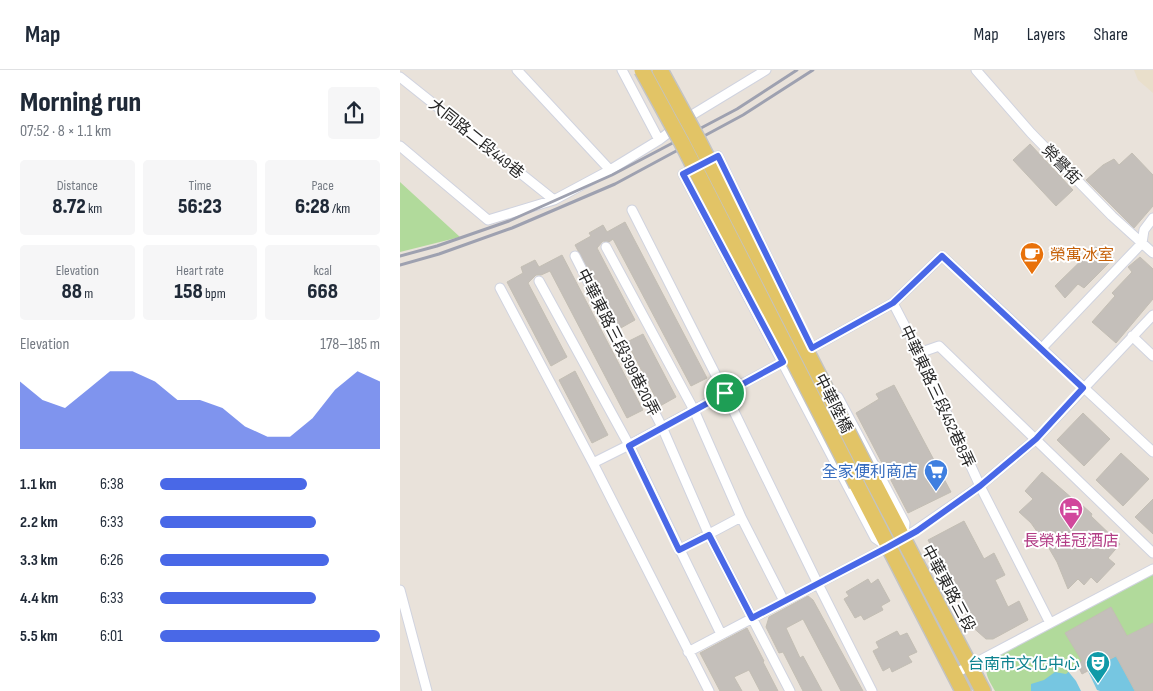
<!DOCTYPE html>
<html lang="en">
<head>
<meta charset="utf-8">
<style>
  :root { --surface:#fff; --page:#f6f6f7; --text:#1f2937; --muted:#747a83; --line:#e0e1e3; --accent:#4968e7 }
  body { margin:0; font-family:"Sofia Sans Condensed","Noto Sans TC",sans-serif; background:var(--page); color:var(--text); height:100vh; display:flex; flex-direction:column; font-size:19px; white-space:nowrap }
  * { box-sizing:border-box; margin:0 }
  p { font-size:16px; color:var(--muted) }
  .icon { flex:none; width:28px; height:28px; fill:none; stroke:currentColor; stroke-width:2; stroke-linecap:round; stroke-linejoin:round }
  .map { position:relative; flex:1; overflow:hidden }
  .sheet { display:flex; flex-direction:column; background:var(--surface); width:400px }
  .sheet>* { flex:none }
  .pin { position:absolute; display:grid; place-items:center; width:42px; height:42px; color:#fff; margin:-21px; border:2px solid #fff; border-radius:50%; box-shadow:0 1px 5px #0007 }
  .round { display:grid; place-items:center; flex:none; width:52px; height:52px; border-radius:5px; background:var(--page) }
  .head { display:flex; align-items:center; justify-content:space-between; height:85px; padding:0 20px }
  h1 { font-size:28px; font-weight:800; line-height:38px }
  .metrics { display:grid; grid-template-columns:repeat(3,1fr); gap:8px; height:85px; padding:5px 20px }
  .metrics div { display:grid; align-content:center; border-radius:5px; background:var(--page); text-align:center }
  .metrics b { font-size:21px; font-weight:800 }
  .metrics small { font-size:14px; font-weight:400 }
  .metrics p { font-size:14px }
  .chart { height:140px; padding:10px 20px }
  .chart p { display:flex; justify-content:space-between }
  .chart svg { width:100%; height:90px; margin-top:5px; fill:var(--accent); opacity:.7 }
  ul { padding:0 20px; list-style:none; font-size:16px }
  li { display:grid; grid-template-columns:80px 60px 1fr; align-items:center; height:38px }
  li i { height:12px; border-radius:6px; background:var(--accent) }
  header { display:flex; align-items:center; gap:30px; box-sizing:border-box; height:70px; padding:0 25px; background:var(--surface); border-bottom:1px solid var(--line) }
  header strong { font-size:24px }
  nav { display:flex; gap:28px; margin-inline-start:auto; font-size:18px }
  main { display:flex; flex:1; min-height:0 }
  .map>svg:first-child { display:block }
</style>
</head>
<body>
<header>
<strong>Map</strong>
<nav><a>Map</a><a>Layers</a><a>Share</a></nav>
</header>
<main>
<section class="sheet">
<div class="head"><div><h1>Morning run</h1><p>07:52 · 8 × 1.1 km</p></div><a class="round"><svg class="icon" aria-label="share" viewBox="0 0 24 24"><path d="M12 15V3M7 8l5-5 5 5M5 13v7h14v-7"/></svg></a></div>
<div class="metrics">
<div><p>Distance</p><b>8.72<small> km</small></b></div>
<div><p>Time</p><b>56:23</b></div>
<div><p>Pace</p><b>6:28<small> /km</small></b></div>
</div>
<div class="metrics">
<div><p>Elevation</p><b>88<small> m</small></b></div>
<div><p>Heart rate</p><b>158<small> bpm</small></b></div>
<div><p>kcal</p><b>668</b></div>
</div>
<div class="chart"><p><span>Elevation</span>178–185 m</p>
<svg viewBox="0 0 160 44" preserveAspectRatio="none"><path d="M0 44V11L10 20L20 24L30 15L40 6L50 6L60 11L70 20L80 20L90 24L100 33L110 38L120 38L130 29L140 15L150 6L160 11V44z"/></svg>
</div>
<ul>
<li><b>1.1 km</b>6:38<i style="width:67%"></i></li>
<li><b>2.2 km</b>6:33<i style="width:71%"></i></li>
<li><b>3.3 km</b>6:26<i style="width:77%"></i></li>
<li><b>4.4 km</b>6:33<i style="width:71%"></i></li>
<li><b>5.5 km</b>6:01<i style="width:100%"></i></li>
</ul>
</section>
<div class="map">
<svg width="753" height="621" viewBox="0 0 753 621">
  <rect width="100%" height="100%" fill="#e9e2da"/>
  <!-- education -->
  <path fill="#e9dfcb" d="M734 0H753V27V23L738 10Z"/>
  <!-- green -->
  <path fill="#b1da9b" d="M0 112 60 167 0 182Z
    M753 503V621H595C588 608 582 602 591 588Z"/>
  <!-- water -->
  <path fill="#76c6e1" d="M735 562 753 621H631V614L644 610 655 602 666 604 677 594Z"/>
  <!-- pier -->
  <path fill="#e9e2da" d="M735 562 716 586 688 601 697 620 700 621H681L676 611 667 600Z"/>
  <!-- building -->
  <path fill="#c4bfba" stroke="#c3beb4" d="M630 74 673 120 656 136 613 90Z
    M732 83 753 105V136L734 158 686 110 703 95 714 89 719 95Z
    M225 152 307 308 291 316 213 169 209 172 203 171 197 178 235 250 219 259 175 175 191 166 189 163 203 155 207 162Z
    M695 177 708 182 714 188 684 218 678 214 665 228 655 216Z
    M162 185 243 340 227 348 150 201 141 205H136L128 213 167 287 151 296 107 212 123 203 121 197 135 190 139 197Z
    M740 187 753 199V229L716 273 692 252 715 226 712 223 732 202 728 197Z
    M243 264 276 327 260 336 227 272Z
    M175 301 208 365 192 373 159 310Z
    M494 315 551 422 508 443 456 343 479 329 476 324Z
    M683 343 710 369 684 396 657 370Z
    M721 383 749 409 723 436 696 410Z
    M642 402 681 436 682 435 692 444 691 446 720 474 708 488 715 494 697 513 691 507 684 515 678 509 668 519 657 492 650 480 631 453 619 442 633 429 625 421Z
    M753 429V464L735 447Z
    M564 451 584 489 594 483 605 505 595 510 608 537 619 531 628 550 593 569H586L569 554 566 550V540L528 470Z
    M468 509 471 514 478 509 490 531 481 536 483 540 464 550 461 545 455 548 444 529 449 526 446 522Z
    M408 526 413 530 463 621H441L403 549 386 558 400 588 403 586 422 621H403L383 582 379 583 366 557 369 547Z
    M711 537 727 566 753 553V621H735L716 586 682 604 677 594 682 591 665 563Z
    M347 558 364 591 363 592 378 621H360L349 600 334 607 342 621H320L300 583Z
    M497 561 500 566 507 563 517 582 508 586 512 592 492 602 490 597 483 601 473 581 479 578 476 572Z"/>
  <g fill="none" stroke-linecap="round" stroke-linejoin="round">
    <!-- street casing -->
    <g stroke="#d0d3df" stroke-width="11">
      <path id="street" d="M117 0 210 100
        M222 0 259 70
        M576 0 631 63 712 146 753 183
        M0 7 154 130
        M0 76 88 150 154 130 210 100 259 70 292 45 366 0
        M232 140 325 323 418 514 472 621
        M206 177 294 340 341 447 384 531
        M175 186 262 357 309 465 390 621
        M139 211 229 375 321 564
        M100 218 193 393 309 621
        M390 233 318 86 283 104 475 468 485 475
        M493 233 519 283 580 416 650 553
        M732 266 753 286
        M412 278 493 233 542 186 753 382
        M641 279 742 173 744 160 753 148
        M519 283 539 276 753 483
        M438 327 505 453 504 467
        M193 393 229 375 383 292
        M279 480 341 447
        M0 520 27 621
        M288 582 503 469 580 416 636 369 753 245
        M554 604 753 499"/>
    </g>
    <!-- primary casing -->
    <g stroke="#c3c3c3" stroke-width="18">
      <path id="primary" d="M470 405 583 621
        M457 415 563 621"/>
    </g>
    <!-- street -->
    <use href="#street" stroke="#fff" stroke-width="9"/>
    <!-- primary -->
    <use href="#primary" stroke="#e2c466" stroke-width="15"/>
    <!-- rail -->
    <path stroke="#9ea1b0" stroke-width="3" d="M0 186 37 176 109 151 212 105 337 39 397 0
      M0 195 39 184 112 158 215 114 343 45 413 0"/>
    <!-- primary-bridge casing -->
    <g stroke="#c3c3c3" stroke-width="18" stroke-linecap="butt">
      <path id="primary-bridge" d="M242 0 282 73 457 415
        M260 0 296 66 470 405"/>
    </g>
    <!-- primary-bridge -->
    <use href="#primary-bridge" stroke="#e2c466" stroke-width="15"/>
  </g>
  <g fill="none" stroke-linecap="round" stroke-linejoin="round">
    <!-- route casing -->
    <g stroke="#fff" stroke-width="10">
      <path id="route" d="M318 86 412 278 493 233 542 186 683 318 636 369 580 416 517 461 488 477 352 548 309 465 279 480 229 376 383 292 283 104Z"/>
    </g>
    <!-- route -->
    <use href="#route" stroke="#4968e7" stroke-width="6"/>
  </g>
  <!-- icons -->
  <defs>
    <g id="cafe-pin" transform="scale(1.25)"><path d="M0 17L-7.5 6A9.5 9.5 0 1 1 7.5 6Z" fill="#e8710a" stroke="#fff"/><path d="M-5.5-4.5H6V0H3Q3 3.5 0 3.5H-2.5Q-5.5 3.5-5.5 0ZM3-3.2v2h1.7v-2ZM-6 4.5H4V6H-6Z" fill="#fff"/></g>
    <g id="supermarket-pin" transform="scale(1.25)"><path d="M0 17L-7.5 6A9.5 9.5 0 1 1 7.5 6Z" fill="#3f7fe0" stroke="#fff"/><path d="M-6-5.5h2.5l.6 2H6L4.5 2H-2.5L-4.4-4H-6ZM-1.5 3.2a1.3 1.3 0 1 0 .1 0ZM3 3.2a1.3 1.3 0 1 0 .1 0Z" fill="#fff"/></g>
    <g id="hotel-pin" transform="scale(1.25)"><path d="M0 17L-7.5 6A9.5 9.5 0 1 1 7.5 6Z" fill="#d1479c" stroke="#fff"/><path d="M-6-4.5h1.5V1H6V5H4.5V3h-9V5H-6ZM-4 0a1.8 1.8 0 1 1 3.6 0ZM.5 0V-2.5h3Q6-2.5 6 0Z" fill="#fff"/></g>
    <g id="theatre-pin" transform="scale(1.25)"><path d="M0 17L-7.5 6A9.5 9.5 0 1 1 7.5 6Z" fill="#0f9aa8" stroke="#fff"/><path d="M-5-5.5Q0-4 5-5.5V0Q5 5 0 6Q-5 5-5 0ZM-3.3-2.5H-1v1.5H-3.3ZM1-2.5H3.3v1.5H1ZM-2.8 1Q0 5.5 2.8 1Z" fill="#fff"/></g>
  </defs>
  <g fill-rule="evenodd">
    <use href="#cafe-pin" x="632" y="184"/>
    <use href="#supermarket-pin" x="536" y="401"/>
    <use href="#hotel-pin" x="671" y="439"/>
    <use href="#theatre-pin" x="698" y="593"/>
  </g>
  <g text-anchor="middle" stroke-width="4" stroke-linejoin="round" paint-order="stroke">
    <!-- street labels -->
    <g font-size="16" fill="#272727" stroke="#fff">
      <text transform="translate(77 68) rotate(39)" y="6">大同路二段449巷</text>
      <text transform="translate(662 94) rotate(46)" y="6">榮譽街</text>
      <text transform="translate(219 272) rotate(63)" y="6">中華東路三段399巷20弄</text>
      <text transform="translate(538 326) rotate(65)" y="6">中華東路三段452巷8弄</text>
      <text transform="translate(434 333) rotate(63)" y="6">中華陸橋</text>
      <text transform="translate(549 518) rotate(62)" y="6">中華東路三段</text>
    </g>
    <!-- food labels -->
    <g font-size="16" fill="#c56008" stroke="#fff" text-anchor="start">
      <text x="650" y="190">榮寓冰室</text>
    </g>
    <!-- shop labels -->
    <g font-size="16" fill="#366cbe" stroke="#fff" text-anchor="end">
      <text x="518" y="407">全家便利商店</text>
    </g>
    <!-- hotel labels -->
    <g font-size="16" fill="#b23c85" stroke="#fff">
      <text x="671" y="476">長榮桂冠酒店</text>
    </g>
    <!-- culture labels -->
    <g font-size="16" fill="#0d838f" stroke="#fff" text-anchor="end">
      <text x="680" y="599">台南市文化中心</text>
    </g>
  </g>
</svg>
<div class="pin" style="left:325px;top:323px;background:#1e9e55"><svg class="icon" aria-label="arrive" viewBox="0 0 24 24"><path d="M6 21V4h12l-3 4 3 4H6"/></svg></div>
</div>
</main>
</body>
</html>
